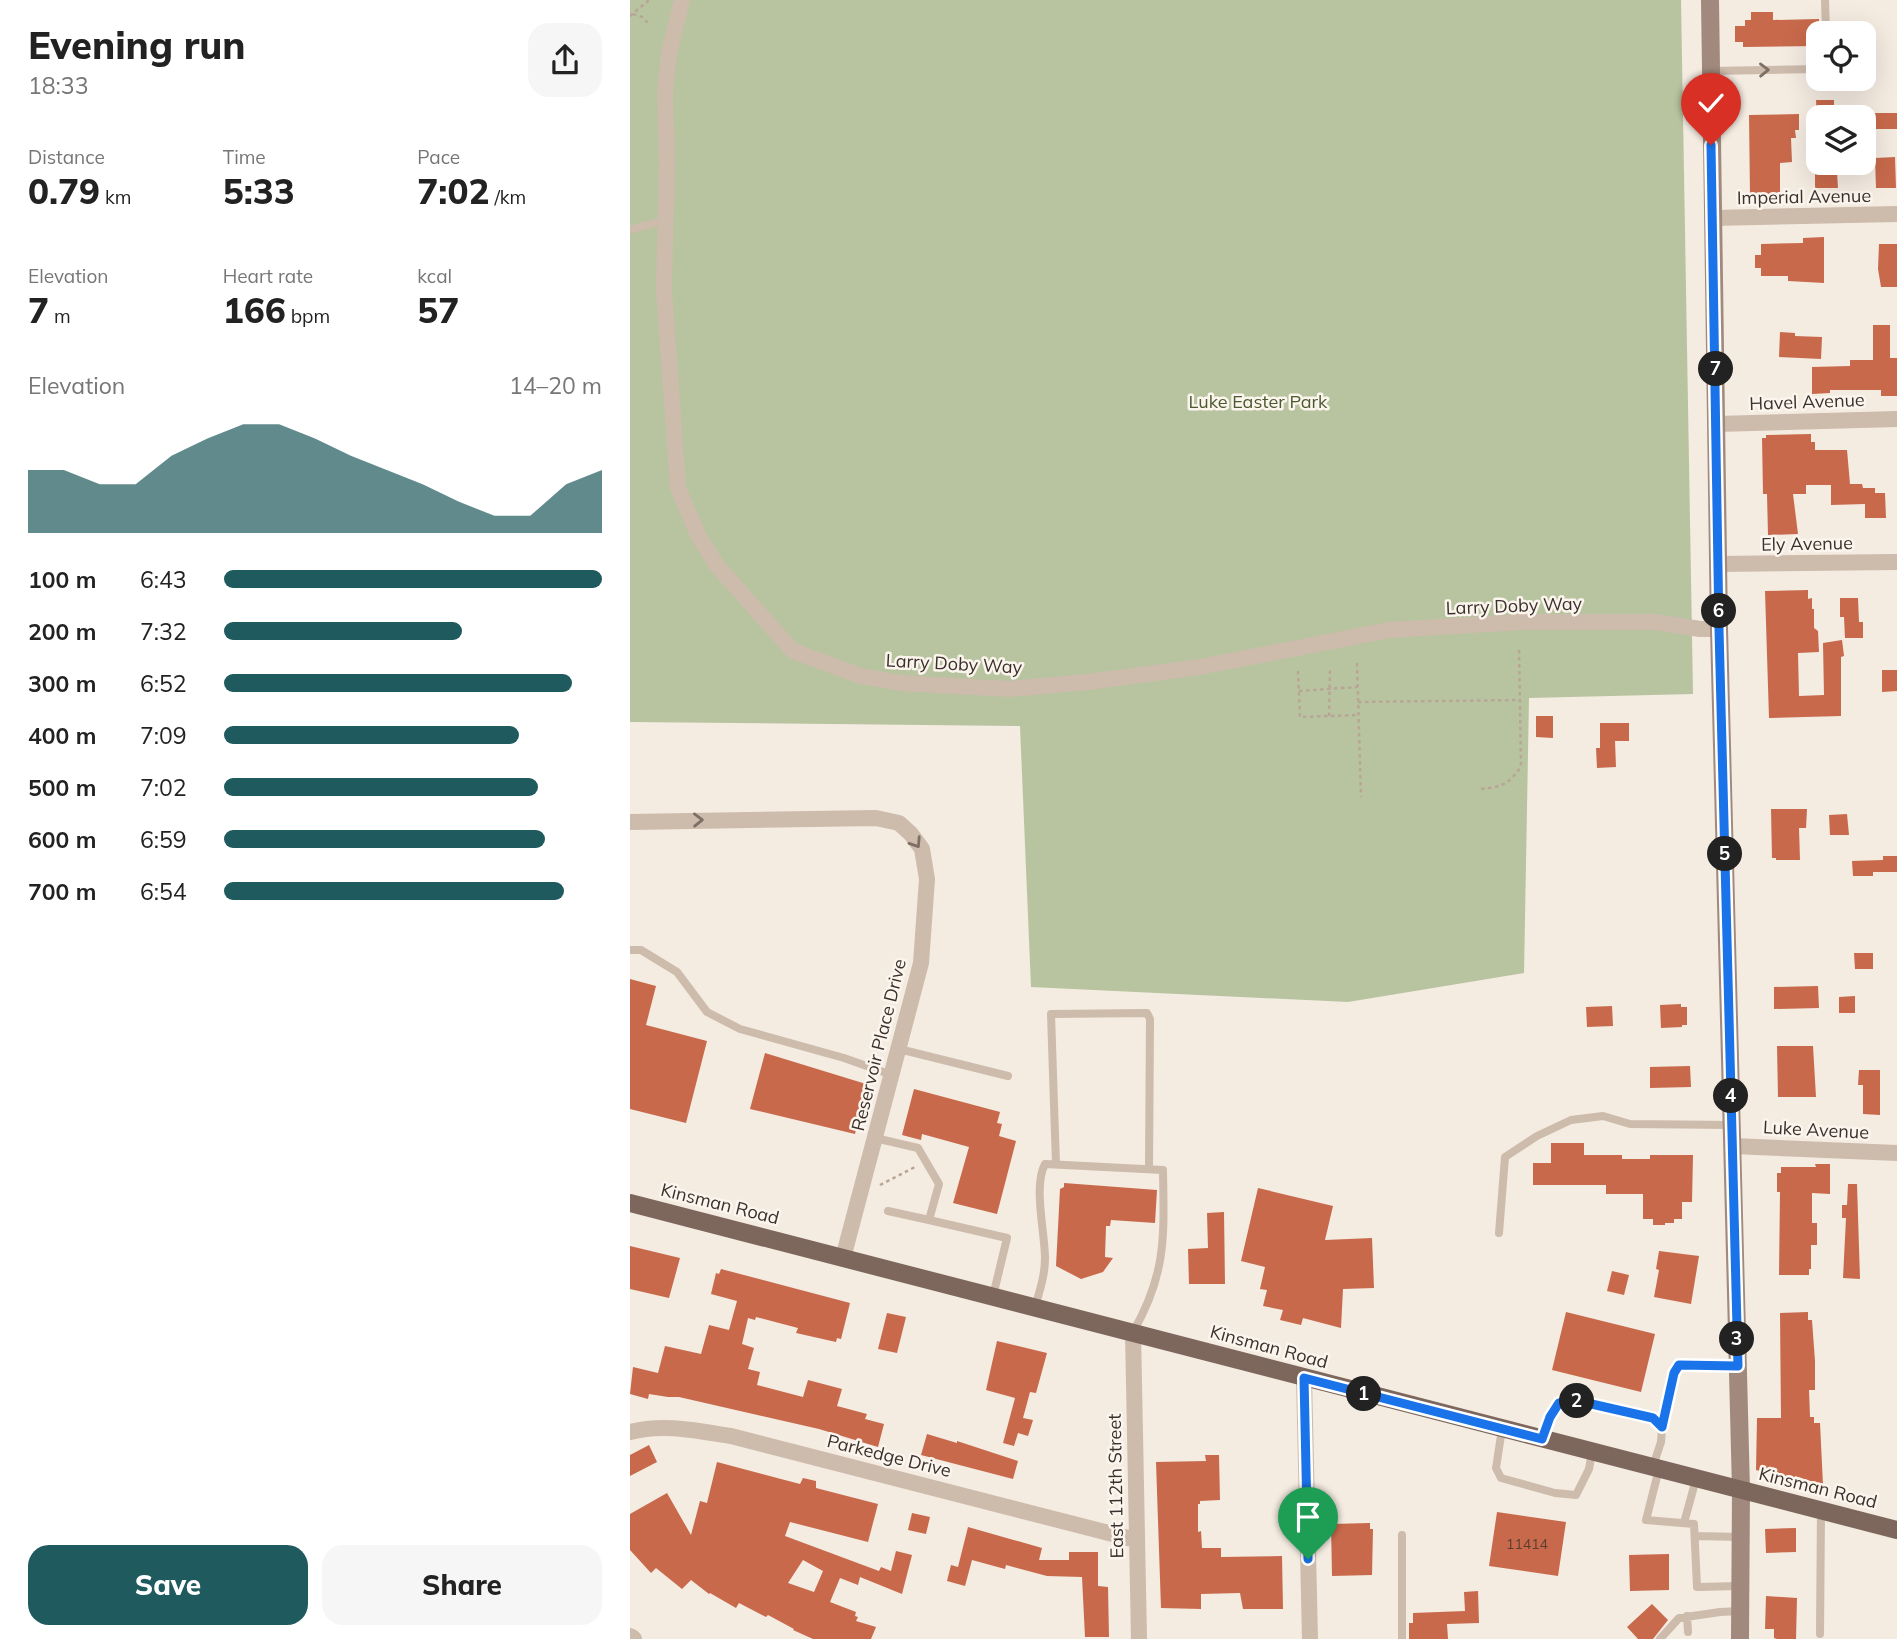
<!DOCTYPE html>
<html lang="en">
<head>
<meta charset="utf-8">
<style>
  :root { --surface:#fff; --page:#f6f6f6; --text:#222; --muted:#767676; --accent:#1f5a5e }
  body { margin:0; font-family:Mulish,sans-serif; background:var(--page); color:var(--text); height:100vh; display:flex; flex-direction:column; font-size:26px; white-space:nowrap }
  * { box-sizing:border-box; margin:0 }
  p { font-size:23px; color:var(--muted) }
  .icon { flex:none; width:38px; height:38px; fill:none; stroke:currentColor; stroke-width:2; stroke-linecap:round; stroke-linejoin:round }
  .map { position:relative; flex:1; overflow:hidden }
  .details { display:flex; flex-direction:column; background:var(--surface); width:630px }
  .details>* { flex:none }
  .buttons { position:absolute; left:1176px; top:21px; display:grid; gap:14px }
  .buttons a { display:grid; place-items:center; width:70px; height:70px; border-radius:14px; background:var(--surface); box-shadow:0 7px 28px #0002; font-size:35px }
  .pin { position:absolute; display:grid; place-items:center; width:60px; height:60px; color:#fff; margin:-72px -30px; border-radius:50% 50% 50% 0; rotate:-45deg; box-shadow:0 0 7px #0007 }
  .pin .icon { rotate:45deg }
  .km { position:absolute; width:35px; height:35px; margin:-18px; border-radius:50%; background:#222; color:#fff; font-size:19px; line-height:35px; text-align:center }
  .round { display:grid; place-items:center; flex:none; width:74px; height:74px; border-radius:21px; background:var(--page) }
  .overview { display:flex; align-items:center; justify-content:space-between; height:119px; padding:0 28px }
  h1 { font-size:38px; font-weight:800; line-height:52px }
  .figures { display:grid; grid-template-columns:repeat(3,1fr); gap:10px; height:119px; padding:7px 28px }
  .figures div { display:grid; align-content:center }
  .figures b { font-size:35px; font-weight:800 }
  .figures small { font-size:19px; font-weight:400 }
  .figures p { font-size:19px }
  .chart { height:196px; padding:14px 28px }
  .chart p { display:flex; justify-content:space-between }
  .chart svg { width:100%; height:126px; margin-top:7px; fill:var(--accent); opacity:.7 }
  .primary-button { display:flex; gap:14px; margin-top:auto; padding:14px 28px }
  .primary-button a { flex:1; height:80px; border-radius:21px; background:var(--accent); color:#fff; font-size:28px; font-weight:800; line-height:80px; text-align:center }
  .primary-button a+a { background:var(--page); color:var(--text) }
  ul { padding:0 28px; list-style:none; font-size:23px }
  li { display:grid; grid-template-columns:112px 84px 1fr; align-items:center; height:52px }
  li i { height:18px; border-radius:9px; background:var(--accent) }
  main { display:flex; flex:1; min-height:0 }
  .map>svg:first-child { display:block }
</style>
</head>
<body>
<main>
<section class="details">
<div class="overview"><div><h1>Evening run</h1><p>18:33</p></div><a class="round"><svg class="icon" aria-label="share" viewBox="0 0 24 24"><path d="M12 15V3M7 8l5-5 5 5M5 13v7h14v-7"/></svg></a></div>
<div class="figures">
<div><p>Distance</p><b>0.79<small> km</small></b></div>
<div><p>Time</p><b>5:33</b></div>
<div><p>Pace</p><b>7:02<small> /km</small></b></div>
</div>
<div class="figures">
<div><p>Elevation</p><b>7<small> m</small></b></div>
<div><p>Heart rate</p><b>166<small> bpm</small></b></div>
<div><p>kcal</p><b>57</b></div>
</div>
<div class="chart"><p><span>Elevation</span>14–20 m</p>
<svg viewBox="0 0 160 44" preserveAspectRatio="none"><path d="M0 44V22L10 22L20 27L30 27L40 17L50 11L60 6L70 6L80 11L90 17L100 22L110 27L120 33L130 38L140 38L150 27L160 22V44z"/></svg>
</div>
<ul>
<li><b>100 m</b>6:43<i style="width:100%"></i></li>
<li><b>200 m</b>7:32<i style="width:63%"></i></li>
<li><b>300 m</b>6:52<i style="width:92%"></i></li>
<li><b>400 m</b>7:09<i style="width:78%"></i></li>
<li><b>500 m</b>7:02<i style="width:83%"></i></li>
<li><b>600 m</b>6:59<i style="width:85%"></i></li>
<li><b>700 m</b>6:54<i style="width:90%"></i></li>
</ul>
<div class="primary-button"><a>Save</a><a>Share</a></div>
</section>
<div class="map">
<svg width="1267" height="1639" viewBox="0 0 1267 1639">
  <rect width="100%" height="100%" fill="#f4ebe1"/>
  <!-- park -->
  <path fill="#b8c4a0" d="M0 0H1051L1063 694 899 698 894 973 718 1002 401 987 390 726 0 722Z"/>
  <!-- building -->
  <path fill="#c8694b" fill-rule="evenodd" d="M1121 12H1143V20L1189 19 1188 46 1113 47V42H1105V26H1115V20H1121Z
    M1186 100H1204V117H1187Z
    M1237 113H1267V129H1237Z
    M1169 114V130H1165L1166 138H1161L1162 162 1150 163V195H1120L1119 115Z
    M1265 157 1266 188H1246L1245 158Z
    M1185 172H1207L1208 188H1185Z
    M1194 237V283L1158 281V276H1131V268H1125V255H1131V244L1173 243V238Z
    M1249 244H1267V287H1251L1248 269Z
    M1243 325H1260V358H1267V396H1251V390H1200V393L1182 394V367L1220 366V360H1243Z
    M1150 332 1165 333V336L1192 337 1191 359 1149 357Z
    M1181 434V442H1185V450H1217L1220 484H1232L1233 488H1245V493H1255L1256 518H1235V504L1201 505V485H1176V494H1163L1168 534 1138 535 1137 494H1133L1132 438H1136V435Z
    M1178 590V599L1182 598V609H1184V628L1188 631 1189 652 1168 653 1169 696 1194 695 1193 643 1212 640 1214 656 1211 657V716L1139 718 1135 591Z
    M1210 598H1228L1229 622H1233V638H1215L1214 617H1210Z
    M1252 670H1267V691L1252 692Z
    M906 716H923V738L906 737Z
    M970 723H999V741H985L986 767 967 768 966 748H970Z
    M1141 809H1177L1176 828H1169L1170 860H1146V858H1142Z
    M1217 814 1219 835H1200L1199 815Z
    M1253 856H1267V872H1243V876H1223L1222 861 1253 860Z
    M1224 953H1243V969H1225Z
    M0 979 26 986 16 1025 77 1041 56 1123 0 1109Z
    M1188 986 1189 1008 1144 1009V987Z
    M1225 996V1013H1209V997Z
    M1051 1004V1007H1057V1025H1052V1027L1031 1028 1030 1005Z
    M982 1006 983 1026 957 1027 956 1007Z
    M1147 1046H1183L1186 1097H1148Z
    M135 1053 236 1084 225 1134 120 1109Z
    M1060 1066 1061 1087 1020 1088V1067Z
    M1229 1070H1250V1115L1233 1114V1085H1228Z
    M284 1089 370 1112 367 1123 372 1124 369 1136 386 1141 367 1214 323 1203 339 1147 292 1134 291 1140 272 1135Z
    M921 1143H954V1155H992V1159H1020V1155H1063L1062 1202H1052V1219H1044V1223H1035V1225H1023V1219H1013V1194H976V1185H903V1163H921Z
    M1185 1164H1200V1194L1182 1193V1223H1187V1245H1181V1269H1179V1275H1149L1150 1192H1147V1173H1151V1167H1186Z
    M434 1183 527 1190 525 1223 481 1220 480 1226H476L475 1257 483 1258 473 1272 451 1279 426 1266 430 1189 434 1187Z
    M1218 1184H1227L1230 1279 1213 1278 1216 1218H1212V1205H1217Z
    M628 1188 703 1206 695 1240 742 1238 744 1288 713 1289 711 1328 673 1318 671 1325 650 1320 653 1310 633 1306 637 1290 630 1289 635 1267 611 1261Z
    M594 1212 595 1284H559L558 1249 578 1248 577 1213Z
    M0 1246 50 1258 39 1298 0 1289Z
    M1029 1251 1069 1256 1061 1304 1024 1297 1029 1270 1026 1269Z
    M91 1269 220 1303 211 1339 207 1338 206 1342 166 1333 168 1328 126 1317 125 1320 118 1318 112 1344 124 1348 118 1369 130 1372 127 1385 173 1397 178 1380 212 1389 207 1406 237 1414 235 1419 254 1424 248 1447 189 1429 49 1397H38L19 1394 18 1399 0 1394 3 1367 28 1373 35 1346 71 1354 79 1325 99 1330 107 1301 81 1294 86 1273 89 1274Z
    M982 1271 999 1275 994 1295 977 1291Z
    M936 1312 1025 1334 1011 1392 922 1370Z
    M1178 1312V1320H1182L1185 1361V1390H1179L1180 1417H1184V1423H1190L1193 1485 1165 1476V1480L1126 1470 1127 1418H1151L1150 1313Z
    M257 1313 276 1317 267 1353 248 1349Z
    M367 1341 417 1353 406 1393 400 1392 393 1418 403 1420 398 1436 388 1433 384 1446 373 1443 385 1398 356 1390Z
    M297 1434 327 1443V1441L388 1461 383 1479 291 1455Z
    M19 1445 27 1462 0 1476V1455Z
    M575 1455H589L590 1500 570 1501V1504H568V1532L571 1531 572 1548H591V1557L652 1556 653 1609H613L610 1593 571 1594V1609L531 1608 526 1462 576 1461Z
    M87 1462 170 1484 173 1478 186 1481V1488L248 1504 238 1542 160 1522 155 1536 249 1571 251 1567 261 1571 266 1551 282 1555 272 1594 230 1577 228 1585 210 1578 200 1602 226 1612 225 1616 228 1617 226 1621 246 1627 241 1639H183L163 1630 164 1629 138 1615 136 1617 109 1603 106 1608 80 1593 79 1594 61 1580 52 1589 26 1568 21 1573 0 1550V1514L37 1493 61 1535 70 1501 77 1503ZM173 1560 193 1571 184 1592 158 1583Z
    M867 1512 936 1522 928 1576 859 1566Z
    M282 1513 300 1517 296 1534 278 1530Z
    M740 1523V1529H743L742 1575 702 1576 701 1524Z
    M338 1527 412 1548 409 1560H439V1552H468V1586L478 1587 479 1637H455L452 1577 417 1576 376 1565 375 1569 342 1560 335 1586 317 1581 321 1565 328 1567Z
    M1166 1528V1552L1136 1553 1135 1529Z
    M1039 1554V1590L1000 1591 999 1555Z
    M848 1591 849 1623 817 1624 818 1639H779V1623H783V1613L835 1611 834 1592Z
    M1136 1596 1167 1598 1166 1639H1147L1144 1638V1629H1135Z
    M1022 1604 1038 1620 1023 1639H1008L997 1627Z"/>
  <g fill="none" stroke-linecap="round" stroke-linejoin="round">
    <!-- path -->
    <path stroke="#b9a596" stroke-width="2.5" stroke-dasharray="3.5 3.5" stroke-linecap="butt" d="M3 14 12 17 19 24
      M0 16 19 0
      M727 663 731 797
      M668 671 670 717 728 715
      M669 691 727 687
      M728 702 891 700
      M699 716 700 667
      M851 789C871 787 880 784 891 766L889 647
      M250 1185 285 1167"/>
    <!-- service -->
    <path stroke="#cdbbac" stroke-width="8" d="M1195 0 1196 33
      M1081 71 1188 69
      M0 230 35 220
      M0 950H11L47 972 77 1012 110 1029 214 1058 262 1075
      M269 1049 378 1076
      M245 1138 288 1148 309 1184 299 1220 377 1238 363 1296
      M426 1164 421 1014 517 1013 520 1019 519 1168
      M258 1211 299 1220
      M869 1233 875 1157 907 1136 941 1120 973 1116 1000 1124 1102 1125
      M405 1307C410 1290 415 1275 415 1258 415 1233 403 1186 415 1164L533 1170C534 1235 537 1273 503 1332
      M1032 1428 1044 1373 1049 1365 1107 1366
      M872 1429 866 1468 871 1478 925 1493 946 1495 959 1469 962 1452
      M912 1439 920 1417 930 1403 944 1400 1023 1418 1032 1428 1031 1442 1023 1466
      M1029 1469 1016 1520 1064 1524 1067 1587 1109 1586
      M1054 1523 1066 1479
      M1065 1536 1111 1537
      M1057 1616 1058 1632
      M1190 1634 1191 1510
      M772 1639V1535
      M1030 1639 1049 1618 1090 1612 1110 1611"/>
    <!-- minor -->
    <path stroke="#cdbbac" stroke-width="16" d="M52 0 39 53 35 93 37 164 34 290 48 488 69 537 88 567 163 651 231 676 270 683 379 689 458 682 570 667 759 630 891 622H1025L1070 629H1089
      M1082 218 1267 214
      M1087 424 1267 419
      M1088 564 1267 562
      M0 822 246 818 269 823 281 834 292 849 297 879 291 963 213 1258
      M1103 1146 1267 1153
      M503 1332 509 1639
      M674 1378 680 1639
      M0 1432C33 1423 68 1431 101 1436L506 1540"/>
    <!-- tertiary -->
    <path stroke="#cdbbac" stroke-width="18" d="M0 1637 3 1639"/>
    <!-- secondary -->
    <path stroke="#a18a7d" stroke-width="18" d="M1080 0 1089 629 1111 1490 1110 1639"/>
    <!-- primary -->
    <path stroke="#7d675c" stroke-width="18" d="M0 1203 1267 1530"/>
  </g>
  <!-- one-way arrows -->
  <defs><path id="oneway-chevron" d="M-2-3.5L2.5 0L-2 3.5" fill="none" stroke-width="1.6" stroke-linecap="round" stroke-linejoin="round" transform="scale(1.75)"/></defs>
  <g stroke="#7d6f65">
    <use href="#oneway-chevron" transform="translate(1134 70) rotate(-1)"/>
    <use href="#oneway-chevron" transform="translate(68 820) rotate(-1)"/>
    <use href="#oneway-chevron" transform="translate(286 843) rotate(57)"/>
  </g>
  <g fill="none" stroke-linecap="round" stroke-linejoin="round">
    <!-- route casing -->
    <g stroke="#fff" stroke-width="14">
      <path id="route" d="M678 1559 674 1378 912 1439 920 1417 929 1403 944 1400 1023 1418 1032 1427 1044 1373 1049 1365 1108 1366 1089 629 1081 145"/>
    </g>
    <!-- route -->
    <use href="#route" stroke="#1a73e8" stroke-width="9"/>
  </g>
  <g text-anchor="middle" stroke-width="5" stroke-linejoin="round" paint-order="stroke">
    <!-- number labels -->
    <g font-size="14" fill="#5e3e33">
      <text x="897" y="1549">11414</text>
    </g>
    <!-- street labels -->
    <g font-size="18" fill="#3b302b" stroke="#fbf5ee">
      <text transform="translate(1174 197) rotate(-1)" y="6">Imperial Avenue</text>
      <text transform="translate(1177 402) rotate(-2)" y="6">Havel Avenue</text>
      <text transform="translate(1177 544) rotate(-1)" y="6">Ely Avenue</text>
      <text transform="translate(884 606) rotate(-2)" y="6">Larry Doby Way</text>
      <text transform="translate(324 664) rotate(3)" y="6">Larry Doby Way</text>
      <text transform="translate(249 1045) rotate(-76)" y="6">Reservoir Place Drive</text>
      <text transform="translate(1186 1130) rotate(3)" y="6">Luke Avenue</text>
      <text transform="translate(90 1204) rotate(14)" y="6">Kinsman Road</text>
      <text transform="translate(639 1347) rotate(15)" y="6">Kinsman Road</text>
      <text transform="translate(259 1456) rotate(14)" y="6">Parkedge Drive</text>
      <text transform="translate(486 1486) rotate(-91)" y="6">East 112th Street</text>
      <text transform="translate(1188 1488) rotate(14)" y="6">Kinsman Road</text>
    </g>
    <!-- park labels -->
    <g font-size="18" fill="#4a5a2e" stroke="#fbf5ee">
      <text x="628" y="408">Luke Easter Park</text>
    </g>
  </g>
</svg>
<div class="buttons">
<a><svg class="icon" aria-label="locate" viewBox="0 0 24 24"><circle cx="12" cy="12" r="6"/><path d="M12 2v4M12 18v4M2 12h4M18 12h4"/></svg></a>
<a><svg class="icon" aria-label="layers" viewBox="0 0 24 24"><path d="M12 4l9 5-9 5-9-5zM3 14l9 5 9-5"/></svg></a>
</div>
<div class="pin" style="left:678px;top:1559px;background:#1e9e55"><svg class="icon" aria-label="arrive" viewBox="0 0 24 24"><path d="M6 21V4h12l-3 4 3 4H6"/></svg></div>
<div class="pin" style="left:1081px;top:145px;background:#d93025"><svg class="icon" aria-label="check" viewBox="0 0 24 24"><path d="M5 12l5 5 9-10"/></svg></div>
<b class="km" style="left:734px;top:1394px">1</b>
<b class="km" style="left:947px;top:1401px">2</b>
<b class="km" style="left:1107px;top:1339px">3</b>
<b class="km" style="left:1101px;top:1096px">4</b>
<b class="km" style="left:1095px;top:854px">5</b>
<b class="km" style="left:1089px;top:611px">6</b>
<b class="km" style="left:1086px;top:369px">7</b>
</div>
</main>
</body>
</html>
